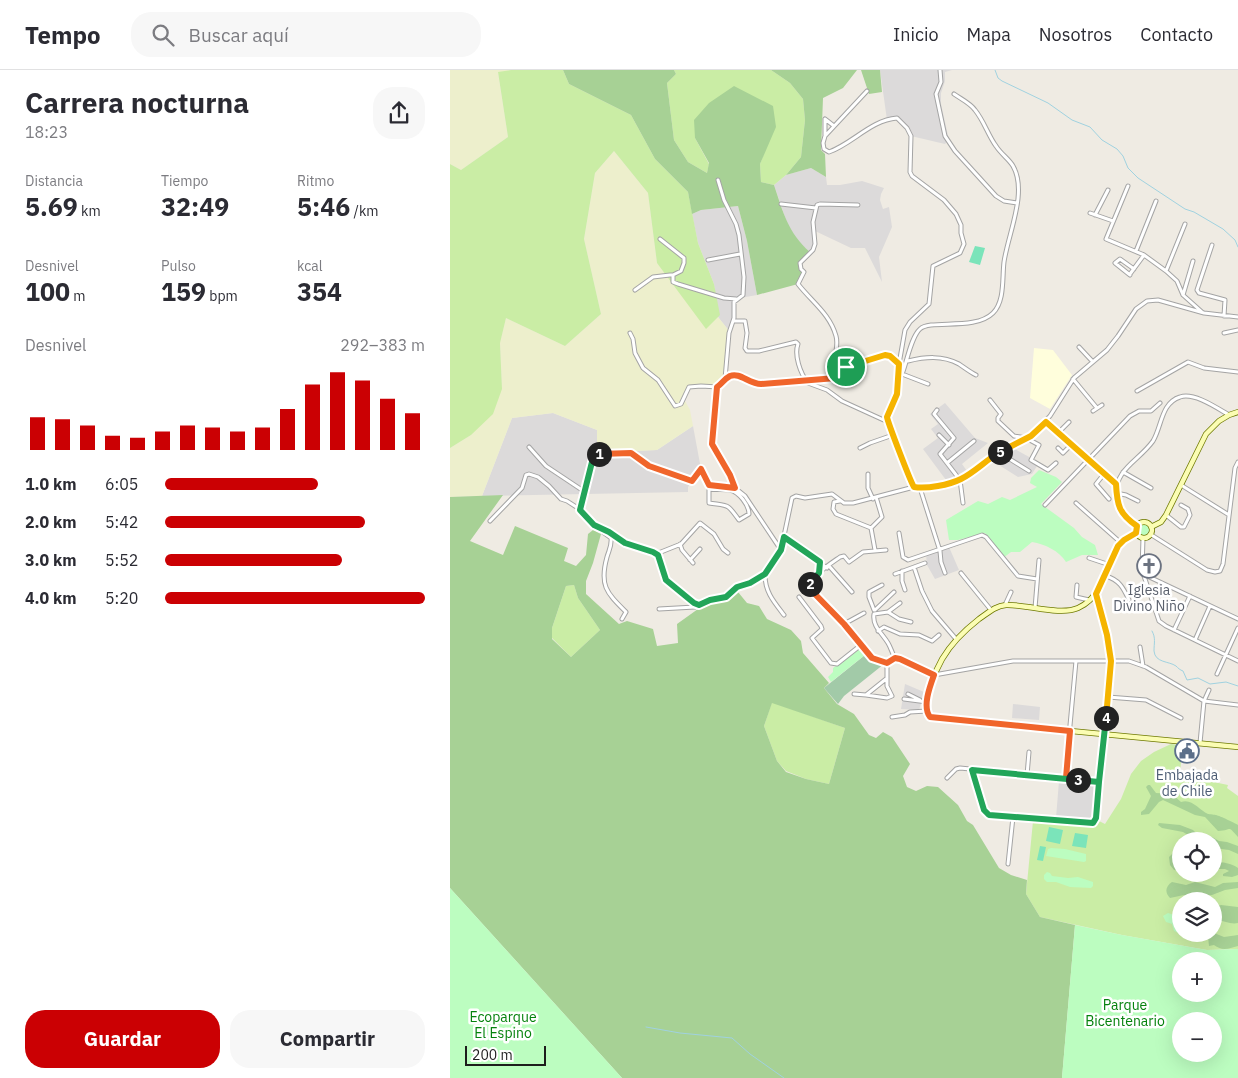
<!DOCTYPE html>
<html lang="es">
<head>
<meta charset="utf-8">
<style>
  :root { --surface:#fff; --page:#f7f7f7; --text:#2b2b33; --muted:#7c7c81; --line:#e1e1e2; --accent:#cb0003 }
  body { margin:0; font-family:"IBM Plex Sans",sans-serif; background:var(--page); color:var(--text); height:100vh; display:flex; flex-direction:column; font-size:19px; white-space:nowrap }
  * { box-sizing:border-box; margin:0 }
  p { font-size:16px; color:var(--muted) }
  .icon { flex:none; width:28px; height:28px; fill:none; stroke:currentColor; stroke-width:2; stroke-linecap:round; stroke-linejoin:round }
  .map { position:relative; flex:1; overflow:hidden }
  .sheet { display:flex; flex-direction:column; background:var(--surface); width:450px }
  .sheet>* { flex:none }
  .fabs { position:absolute; left:722px; top:762px; display:grid; gap:10px }
  .fabs a { display:grid; place-items:center; width:50px; height:50px; border-radius:50%; background:var(--surface); box-shadow:0 5px 20px #0002; font-size:25px }
  .scale { position:absolute; left:15px; bottom:12px; width:81px; box-sizing:border-box; padding-left:5px; border:2px solid #1d1d1d; border-top:0; font-size:14px; line-height:18px; white-space:nowrap; color:#1d1d1d; -webkit-text-stroke:4px #fff; paint-order:stroke }
  .pin { position:absolute; display:grid; place-items:center; width:42px; height:42px; color:#fff; margin:-21px; border:2px solid #fff; border-radius:50%; box-shadow:0 1px 5px #0007 }
  .km { position:absolute; width:25px; height:25px; margin:-12px; border-radius:50%; background:#222; color:#fff; font-size:14px; line-height:25px; text-align:center }
  .round { display:grid; place-items:center; flex:none; width:52px; height:52px; border-radius:20px; background:var(--page) }
  .head { display:flex; align-items:center; justify-content:space-between; height:85px; padding:0 25px }
  h1 { font-size:28px; font-weight:800; line-height:38px }
  .figures { display:grid; grid-template-columns:repeat(3,1fr); gap:8px; height:85px; padding:5px 25px }
  .figures div { display:grid; align-content:center }
  .figures b { font-size:25px; font-weight:800 }
  .figures small { font-size:14px; font-weight:400 }
  .figures p { font-size:14px }
  .chart { height:140px; padding:10px 25px }
  .chart p { display:flex; justify-content:space-between }
  .chart svg { width:100%; height:90px; margin-top:5px; stroke:var(--accent); stroke-width:6 }
  .primary-button { display:flex; gap:10px; margin-top:auto; padding:10px 25px }
  .primary-button a { flex:1; height:58px; border-radius:20px; background:var(--accent); color:#fff; font-size:20px; font-weight:800; line-height:58px; text-align:center }
  .primary-button a+a { background:var(--page); color:var(--text) }
  ul { padding:0 25px; list-style:none; font-size:16px }
  li { display:grid; grid-template-columns:80px 60px 1fr; align-items:center; height:38px }
  li i { height:12px; border-radius:6px; background:var(--accent) }
  header { display:flex; align-items:center; gap:30px; box-sizing:border-box; height:70px; padding:0 25px; background:var(--surface); border-bottom:1px solid var(--line) }
  header strong { font-size:24px }
  nav { display:flex; gap:28px; margin-inline-start:auto; font-size:18px }
  .search { width:350px; height:45px; background:var(--page); display:flex; align-items:center; gap:12px; box-sizing:border-box; padding:0 18px; border-radius:20px; color:var(--muted); font-size:19px }
  main { display:flex; flex:1; min-height:0 }
  .map>svg:first-child { display:block }
</style>
</head>
<body>
<header>
<strong>Tempo</strong>
<div class="search"><svg class="icon" aria-label="search" viewBox="0 0 24 24"><circle cx="10" cy="10" r="6"/><path d="M15 15l6 6"/></svg>Buscar aquí</div>
<nav><a>Inicio</a><a>Mapa</a><a>Nosotros</a><a>Contacto</a></nav>
</header>
<main>
<section class="sheet">
<div class="head"><div><h1>Carrera nocturna</h1><p>18:23</p></div><a class="round"><svg class="icon" aria-label="share" viewBox="0 0 24 24"><path d="M12 15V3M7 8l5-5 5 5M5 13v7h14v-7"/></svg></a></div>
<div class="figures">
<div><p>Distancia</p><b>5.69<small> km</small></b></div>
<div><p>Tiempo</p><b>32:49</b></div>
<div><p>Ritmo</p><b>5:46<small> /km</small></b></div>
</div>
<div class="figures">
<div><p>Desnivel</p><b>100<small> m</small></b></div>
<div><p>Pulso</p><b>159<small> bpm</small></b></div>
<div><p>kcal</p><b>354</b></div>
</div>
<div class="chart"><p><span>Desnivel</span>292–383 m</p>
<svg viewBox="0 0 160 44" preserveAspectRatio="none"><path d="M5 44V28M15 44V29M25 44V32M35 44V37M45 44V38M55 44V35M65 44V32M75 44V33M85 44V35M95 44V33M105 44V24M115 44V12M125 44V6M135 44V10M145 44V19M155 44V26"/></svg>
</div>
<ul>
<li><b>1.0 km</b>6:05<i style="width:59%"></i></li>
<li><b>2.0 km</b>5:42<i style="width:77%"></i></li>
<li><b>3.0 km</b>5:52<i style="width:68%"></i></li>
<li><b>4.0 km</b>5:20<i style="width:100%"></i></li>
</ul>
<div class="primary-button"><a>Guardar</a><a>Compartir</a></div>
</section>
<div class="map">
<svg width="788" height="1008" viewBox="0 0 788 1008">
  <rect width="100%" height="100%" fill="#efebe3"/>
  <!-- residential -->
  <path fill="#dcdada" d="M430 0H502L495 2V11L491 23V34L499 70 495 74 461 66 457 58 447 48 437 50Z
    M361 98 376 107 377 115H390L412 111 434 118 431 124 430 130 433 139 439 137 442 157 429 187 432 212 415 178H401L363 160 365 174 360 182 349 173 338 156 324 115 336 105Z
    M288 136 297 171 307 225 290 228 284 232V248L280 262 268 247 264 214 248 173 242 144 251 140Z
    M495 333 525 368 538 373 512 394 517 401 511 407 496 410 473 379 488 368 481 359 488 354 480 344Z
    M103 343 147 360V382L207 380 243 356 251 399 238 417V422L32 426 62 348Z
    M563 378 581 388 579 392 587 396 582 404 568 407 541 390Z
    M499 477 509 500 485 509 477 495 476 484Z
    M455 614 474 622 469 640 451 639Z
    M563 634 590 637 589 650 562 648Z
    M609 711 647 715 643 751 606 748Z"/>
  <!-- education -->
  <path fill="#fffedc" d="M584 278 603 280 622 305 600 339 580 328Z"/>
  <!-- farmland -->
  <path fill="#edefcc" d="M0 0H61L48 3 58 67 11 100 0 94Z
    M164 81 198 123 207 193 268 247 280 262 275 309 268 317H239L234 329 240 340 243 356 207 380 147 383V360L103 343 62 348 32 426 0 427V378L21 365 52 319 50 272 56 248 115 276 151 244 134 169 145 103Z"/>
  <!-- grass -->
  <path fill="#caeda5" fill-rule="evenodd" d="M61 0H113L119 14 181 45 205 89 238 122 248 173 264 214 270 245 256 259 207 193 198 123 164 81 145 103 134 169 151 244 115 276 56 248 50 273 52 319 43 344 21 365 0 378V94L11 100 58 67 48 2Z
    M224 0H321L340 13 353 29 355 50 351 87 336 105 324 115 311 112 310 94 316 78 245 68 259 94 257 103 238 92 224 70 217 13 226 4Z
    M124 515 128 528 150 560 121 587 102 568V558L116 516Z
    M322 632 395 658 379 714 356 709 336 701 327 691 314 656Z
    M721 674 737 676 732 678 730 705 778 715 777 718 788 726V879L757 880 672 865 590 847 576 824 583 751 645 757 649 751 655 754 671 729 681 704 691 691 704 682ZM731 771H764V804H731ZM731 831H764V864H731Z"/>
  <!-- forest -->
  <path fill="#a7d195" fill-rule="evenodd" d="M113 0H224L226 4 217 13 224 70 238 92 257 103 259 93 245 68 244 50 259 33 284 16 323 36 326 57 310 94 311 112 324 115C333 142 338 163 360 182L350 193 354 202 348 214 307 225 297 171 288 136 251 140 242 144 238 122 205 89 181 45 119 14Z
    M321 0H407L393 18 373 28 371 80 375 84 376 107 361 98 336 105 351 87 355 50 353 29 340 13Z
    M411 0H430L432 22 419 24Z
    M53 425 20 471 53 485 65 456 118 478 114 491 126 496 136 485 138 464 143 460 151 464 143 493 136 511V524L169 554 177 551 203 559 207 576 228 573 227 554 248 539 278 527 288 522 297 533 309 536 317 549 341 560 351 571 353 583 379 613 374 618 387 634 404 644 419 665 426 668 433 662 442 667 460 694 453 706 457 717 466 721 477 716 488 717 508 735 517 751 523 755 549 798 561 805 577 810 576 824 590 847 625 855 612 1008H172L0 818V427ZM124 515 128 528 150 560 121 587 102 569V558L116 516ZM322 633 395 658 379 714 356 709 336 702 327 691 314 656Z
    M698 715H700L706 723 722 724 731 732C742 728 749 740 758 744 759 744 766 745 766 745 770 746 785 753 788 755V767C776 754 783 761 768 761L755 747 745 745 713 730 709 732 699 744 691 745V742L695 739 701 726 696 717Z
    M709 753 730 755 743 760 748 765 752 767H762L769 771 777 772 788 776V784L779 780 764 778V771H748L733 762 712 758 708 755Z
    M724 782H729L731 785V801L724 800 720 795 719 787Z
    M764 792C773 792 781 793 788 798V805L782 807 773 806V804L779 801 775 799H764Z
    M722 812 736 815 745 812 765 817 773 813 788 812V818L775 820 762 825 739 827 734 825 720 828C714 822 716 816 722 812Z
    M771 835 788 837V853C779 855 773 849 764 851 764 843 762 838 771 835Z
    M764 863 774 867 788 865V876C778 879 772 881 764 875L759 876 758 866Z"/>
  <!-- cemetery -->
  <path fill="#a2caa8" d="M415 585 422 590 434 594 394 626 388 634 374 618Z"/>
  <!-- park -->
  <path fill="#bcfdc0" fill-rule="evenodd" d="M589 400 606 407 612 412 591 434 624 458 632 467 645 475 648 485H632L616 492C609 481 595 474 582 472L570 482H561L553 488 535 463 508 470H499L496 450 528 431 538 434 552 427 560 430 587 417 580 413 581 408Z
    M688 460a6 6 0 1 1 12 0a6 6 0 1 1-12 0Z
    M410 579 415 585 381 612 378 607 383 602V598Z
    M601 778 615 779 636 784V791L634 792 596 786 598 779Z
    M597 802 600 803 602 806 618 808 628 807 643 812V816L641 818 620 817 606 812H597L594 809V805Z
    M0 818 172 1008H0Z
    M728 840H731V864L724 861 722 854 716 852 713 846 718 843 724 845Z
    M625 855 672 865 757 880 788 879V1008H612ZM731 891H764V924H731ZM731 951H764V984H731Z"/>
  <!-- pitch -->
  <path fill="#7be4ba" d="M525 176 535 178 530 195 519 192Z
    M599 757 613 760 610 774 596 771Z
    M625 763 638 765 636 778 622 776Z
    M590 776 596 777 593 791 587 790Z"/>
  <g fill="none" stroke-linecap="round" stroke-linejoin="round">
    <!-- stream -->
    <path stroke="#a0d2e0" stroke-width="1" d="M545 0 548 8 552 11 598 33 622 50 640 57 652 70 667 79 673 86 678 98 688 108 735 139 744 142 773 159 785 170 788 177
      M702 561C706 568 704 573 704 581 705 593 719 591 726 596 728 598 730 600 733 601L737 610 748 608 760 614 776 612 788 616
      M196 957 230 963 282 968 300 984 334 1008"/>
    <!-- street casing -->
    <g stroke="#a4a4a4" stroke-width="5">
      <path id="street" d="M490 0 491 12 486 24 495 66 505 81 546 126 554 131 567 133
        M417 21 375 66 373 73 374 79 379 82C402 74 421 50 447 48L457 58 461 66 460 102 462 106 494 130 506 144 511 155V163L514 174 510 183 483 196 479 234 460 252 455 260 449 294 447 324 437 347 456 395 459 408 464 417
        M375 49V65
        M375 49 384 56
        M268 110 274 130 286 154 289 165 294 207 293 225 284 232V248L279 263 275 309
        M678 116 656 169 694 185 716 201 727 211 733 225 752 242
        M331 134 366 138
        M640 143 663 151
        M645 145 658 120
        M210 169 234 188V193L231 201 223 205
        M762 175 747 220 749 223 775 230 774 246
        M686 181 706 131
        M258 190 290 184
        M684 199 670 189 665 193 680 205V204L694 185
        M716 201 735 154
        M185 220 203 207 220 205H223V212L228 214 274 228 286 229
        M733 225 743 191
        M283 251H295L297 263 295 278 297 281H309L346 272 348 274C344 285 350 303 358 313L377 320 392 331 438 352
        M180 263 183 269 185 283 193 298 208 310 225 336 231 334 239 317 251 316 268 317C272 314 273 310 277 308 288 300 298 315 311 314L392 306 396 297 435 285 440 286 449 294
        M774 263 788 260
        M629 277 643 292
        M458 291C475 287 492 285 509 294 515 298 520 302 526 305
        M396 297C378 289 390 280 386 266 380 244 362 232 348 214L354 202 351 199 350 193 363 180 365 174 363 152 367 135 370 134 408 135
        M452 304 478 314
        M449 306 452 304C457 292 461 267 470 259 481 249 525 261 543 243 555 231 552 208 554 192 558 164 578 122 563 96 559 89 551 84 546 76 538 65 534 51 525 40 520 33 511 29 504 24
        M623 309 647 338
        M267 317 262 374 281 405 285 418
        M687 321 738 292 754 298 788 302
        M540 330 551 344 548 348V351L564 366 576 368 589 375 581 390 598 400 606 393
        M487 340 484 344 504 368 490 384 510 410 513 433
        M643 341 652 335
        M596 352 666 414
        M608 363 619 352
        M489 365 499 375
        M79 377 96 396 135 422
        M410 378 420 373 443 365
        M608 378 613 383 621 375
        M550 383 579 401
        M497 393 524 371
        M251 400 259 415 285 418 295 426 331 480
        M673 402 701 418
        M418 404V418L423 429
        M654 404 646 414 659 429
        M731 415 779 445
        M470 418 490 481 491 492 495 503
        M259 419C266 420 274 419 280 420 289 422 299 435 299 444L289 450C277 433 279 436 259 433Z
        M666 423 676 425 688 431
        M390 431 384 432 383 439 386 444 421 458
        M626 433 670 472
        M595 435 680 346 689 341H701L710 333
        M131 440 144 384 181 383 199 396 242 411 251 399
        M716 445 731 457H734L740 445 738 439 731 435
        M40 451 72 418 76 405 79 404 88 407 99 416 111 429 117 431 131 440 144 455 159 462 175 473 203 482 208 485 216 510 235 526 248 535
        M687 456C676 448 667 440 666 426 665 398 689 391 703 371 712 356 711 333 730 327 744 322 767 338 779 345
        M151 458 150 460 161 468C162 476 159 480 157 487 149 516 157 523 176 542L172 549
        M421 458 432 447 426 427
        M421 458 425 480
        M449 463 453 487 458 490 532 465 536 467 568 506 587 509
        M700 464 757 500 765 502 770 501 773 494 785 398 788 392
        M334 467 377 498
        M693 468 692 500 709 551 716 556 788 591
        M230 474 232 480 243 493
        M436 480 413 482 399 492 394 486 390 487C380 494 364 504 360 516L361 520 394 554 422 588 437 593 445 588 449 589 484 605 563 591H679L696 597 754 631 788 635
        M206 484 231 474 250 453 264 464 273 479 278 483
        M639 488 660 495
        M240 490 250 479
        M379 496 402 522
        M464 497 472 521 482 541 506 569
        M452 501V511L455 520
        M511 503 541 540
        M445 504 475 493
        M693 504 788 549
        M315 505C315 522 324 532 334 545
        M656 506C669 510 673 517 679 530
        M627 515 626 527 639 530
        M349 527 371 556 372 559 362 568 381 593 387 594 411 575
        M555 535 561 522
        M585 538 589 490
        M209 539 245 537 260 530 276 527 287 517 300 513 315 504 331 480 342 428 346 426 355 428 382 424 394 433H403L464 417 486 416 510 410 538 388 581 365 600 346 624 308 657 280 668 266 686 239 697 231 708 230 754 243 788 247
        M424 540 419 527V522L432 515
        M425 540 444 522
        M438 542 449 549 461 552
        M394 554 414 543
        M724 560 740 526
        M428 561 434 557 450 564 469 565 482 571 489 565
        M745 570 760 536
        M690 577 693 596
        M445 588C442 583 441 578 438 573 432 563 422 556 424 544L438 542 450 533
        M767 604 788 558
        M436 609 416 625 437 628 442 626 437 616V593
        M404 624 416 625
        M458 624 470 630
        M658 627 696 630 731 648
        M454 629 477 632
        M442 647 455 645 460 642 477 641
        M750 673 754 631 759 620
        M522 700 534 740 540 745 640 753 645 751 661 591 657 565 646 524
        M577 705 579 682
        M497 708 506 699 510 698 649 712
        M615 709 626 591
        M558 794 563 747"/>
    </g>
    <!-- secondary casing -->
    <g stroke="#6e7900" stroke-width="6">
      <path id="secondary" d="M686 460a8 8 0 1 1 16 0a8 8 0 1 1-16 0Z
        M701 457 711 452 716 445 756 364 769 351 779 345 788 342
        M479 645 477 641C480 600 497 574 529 549 538 543 545 536 556 535 576 534 610 546 628 538 651 528 659 498 668 476L674 470 687 463
        M479 645 484 648 788 677"/>
    </g>
    <!-- street -->
    <use href="#street" stroke="#fff" stroke-width="3"/>
    <!-- secondary -->
    <use href="#secondary" stroke="#fbfdb3" stroke-width="4.5"/>
  </g>
  <g fill="none" stroke-linecap="round" stroke-linejoin="round">
    <!-- split-1 casing -->
    <g stroke="#fff" stroke-width="10">
      <path id="split-1" d="M149 384 181 383 199 396 242 411 251 399 259 415 285 418 280 405 262 374 267 317C272 314 274 309 280 306 290 302 299 314 311 314L386 308 392 306 396 297"/>
    </g>
    <!-- split-2 casing -->
    <g stroke="#fff" stroke-width="10">
      <path id="split-2" d="M149 384H144L130 440 144 455 159 462 175 473 203 482 208 485 216 510 244 533 249 535 260 530 276 527 287 517 300 513 315 504 331 480 334 467 370 492 369 503 360 514"/>
    </g>
    <!-- split-3 casing -->
    <g stroke="#fff" stroke-width="10">
      <path id="split-3" d="M360 514 361 520 394 554 422 588 437 593 445 588 450 589 484 605C480 616 472 637 480 647L620 661 616 708 628 710"/>
    </g>
    <!-- split-4 casing -->
    <g stroke="#fff" stroke-width="10">
      <path id="split-4" d="M628 710 649 712 646 748 643 753 539 745 534 740 522 700 649 712 656 648"/>
    </g>
    <!-- split-5 casing -->
    <g stroke="#fff" stroke-width="10">
      <path id="split-5" d="M550 382 581 366 596 352 666 414C667 435 669 444 687 456L686 463 674 470 668 476 646 524 657 565 661 591 656 648"/>
    </g>
    <!-- split-6 casing -->
    <g stroke="#fff" stroke-width="10">
      <path id="split-6" d="M396 297 435 285 440 286 449 294 447 324 437 347C438 353 461 413 464 417 477 419 499 415 511 409 525 402 536 390 550 382"/>
    </g>
    <!-- split-1 -->
    <use href="#split-1" stroke="#f0652b" stroke-width="6"/>
    <!-- split-2 -->
    <use href="#split-2" stroke="#22a559" stroke-width="6"/>
    <!-- split-3 -->
    <use href="#split-3" stroke="#f0652b" stroke-width="6"/>
    <!-- split-4 -->
    <use href="#split-4" stroke="#22a559" stroke-width="6"/>
    <!-- split-5 -->
    <use href="#split-5" stroke="#f5b400" stroke-width="6"/>
    <!-- split-6 -->
    <use href="#split-6" stroke="#f5b400" stroke-width="6"/>
  </g>
  <!-- icons -->
  <defs>
    <g id="church-ring" transform="scale(1.25)"><circle r="9.5" fill="#fff" stroke="#6b7280" stroke-width="1.5"/><path d="M-1.2-6h2.4v3.5h3.3v2.4h-3.3V6h-2.4V-.1h-3.3v-2.4h3.3Z" fill="#6b7280"/></g>
    <g id="civic-ring" transform="scale(1.25)"><circle r="9.5" fill="#fff" stroke="#5c6f8a" stroke-width="1.5"/><path d="M-.6-6.5H3V-4.5H.6V-3L4-1V1h2V6H-6V1h2V-1L-.6-3ZM-1.2 2.5V6h2.4V2.5Z" fill="#5c6f8a"/></g>
  </defs>
  <g fill-rule="evenodd">
    <use href="#church-ring" x="699" y="496"/>
    <use href="#civic-ring" x="737" y="681"/>
  </g>
  <g text-anchor="middle" stroke-width="5" stroke-linejoin="round" paint-order="stroke">
    <!-- worship labels -->
    <g font-size="14" fill="#5b616d" stroke="#fff">
      <text x="699" y="525">Iglesia<tspan x="699" dy="16">Divino Niño</tspan></text>
    </g>
    <!-- service labels -->
    <g font-size="14" fill="#4e5e75" stroke="#fff">
      <text x="737" y="710">Embajada<tspan x="737" dy="16">de Chile</tspan></text>
    </g>
    <!-- park labels -->
    <g font-size="14" fill="#05820d" stroke="#fff">
      <text x="675" y="940">Parque<tspan x="675" dy="16">Bicentenario</tspan></text>
      <text x="53" y="952">Ecoparque<tspan x="53" dy="16">El Espino</tspan></text>
    </g>
  </g>
</svg>
<div class="fabs">
<a><svg class="icon" aria-label="locate" viewBox="0 0 24 24"><circle cx="12" cy="12" r="6"/><path d="M12 2v4M12 18v4M2 12h4M18 12h4"/></svg></a>
<a><svg class="icon" aria-label="layers" viewBox="0 0 24 24"><path d="M12 4l9 5-9 5-9-5zM3 14l9 5 9-5"/></svg></a>
<a>+</a>
<a>−</a>
</div>
<div class="scale">200 m</div>
<div class="pin" style="left:396px;top:297px;background:#1e9e55"><svg class="icon" aria-label="arrive" viewBox="0 0 24 24"><path d="M6 21V4h12l-3 4 3 4H6"/></svg></div>
<b class="km" style="left:149px;top:384px">1</b>
<b class="km" style="left:360px;top:514px">2</b>
<b class="km" style="left:628px;top:710px">3</b>
<b class="km" style="left:656px;top:648px">4</b>
<b class="km" style="left:550px;top:382px">5</b>
</div>
</main>
</body>
</html>
